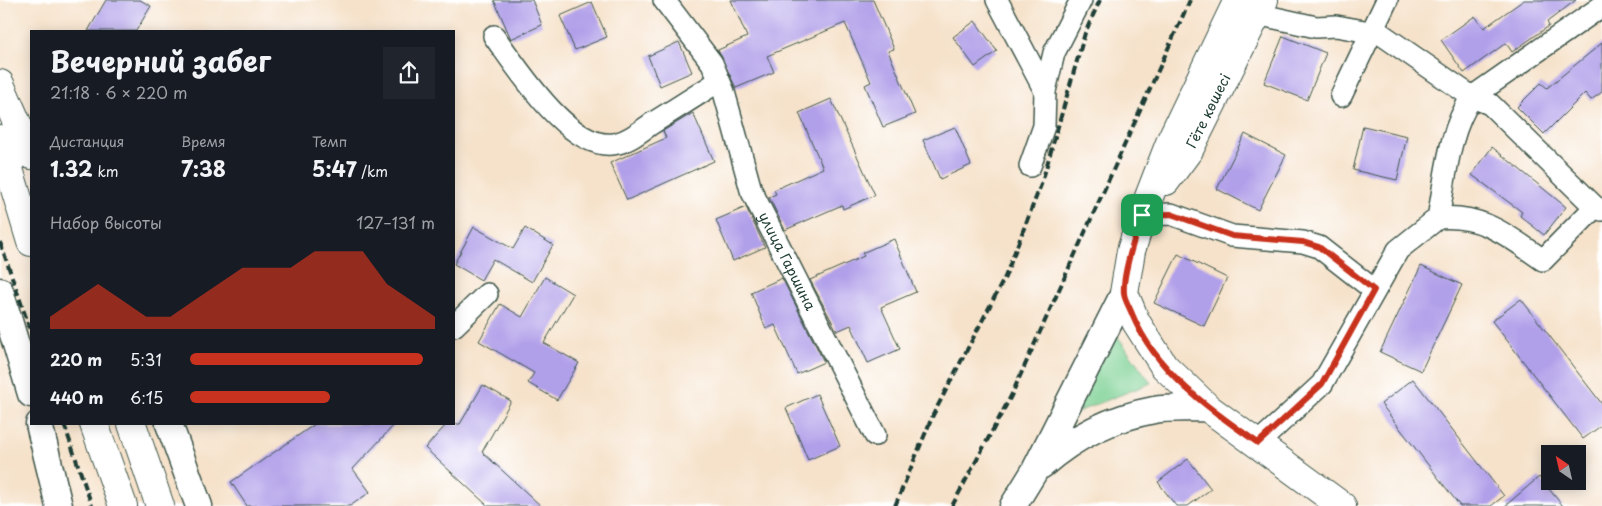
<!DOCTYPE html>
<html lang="ru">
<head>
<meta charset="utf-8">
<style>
  :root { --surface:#171b24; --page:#20242c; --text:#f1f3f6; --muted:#9ea1a6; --accent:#c8321e }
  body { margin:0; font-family:"Playpen Sans",sans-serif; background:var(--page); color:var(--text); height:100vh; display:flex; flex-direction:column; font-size:19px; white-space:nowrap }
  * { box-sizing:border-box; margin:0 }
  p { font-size:16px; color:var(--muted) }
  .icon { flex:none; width:28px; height:28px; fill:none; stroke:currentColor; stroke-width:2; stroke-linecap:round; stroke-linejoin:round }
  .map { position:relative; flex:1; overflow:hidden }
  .side { position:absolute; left:30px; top:30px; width:425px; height:395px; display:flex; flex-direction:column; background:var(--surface); border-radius:0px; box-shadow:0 2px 12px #0003 }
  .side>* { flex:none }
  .needle { width:32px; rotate:326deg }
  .buttons { position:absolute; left:1541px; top:445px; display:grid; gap:10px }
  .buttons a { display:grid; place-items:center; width:45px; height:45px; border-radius:0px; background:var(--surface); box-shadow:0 2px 12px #0003; font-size:25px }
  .pin { position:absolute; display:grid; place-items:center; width:42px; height:42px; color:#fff; margin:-21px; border-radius:10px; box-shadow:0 2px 8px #0006 }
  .round { display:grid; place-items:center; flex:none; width:52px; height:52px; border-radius:0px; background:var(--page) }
  .head { display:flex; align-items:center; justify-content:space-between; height:85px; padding:0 20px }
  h1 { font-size:28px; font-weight:700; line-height:38px }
  .metrics { display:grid; grid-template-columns:repeat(3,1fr); gap:8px; height:85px; padding:5px 20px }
  .metrics div { display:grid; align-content:center }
  .metrics b { font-size:21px; font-weight:700 }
  .metrics small { font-size:14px; font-weight:400 }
  .metrics p { font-size:14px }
  .chart { height:140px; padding:10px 20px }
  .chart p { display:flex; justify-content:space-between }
  .chart svg { width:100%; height:90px; margin-top:5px; fill:var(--accent); opacity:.7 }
  ul { padding:0 20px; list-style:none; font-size:16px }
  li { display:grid; grid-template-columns:80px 60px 1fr; align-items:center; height:38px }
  li i { height:12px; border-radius:6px; background:var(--accent) }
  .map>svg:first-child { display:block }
</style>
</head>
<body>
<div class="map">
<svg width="1602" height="506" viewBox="0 0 1602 506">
  <rect width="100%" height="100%" fill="#fff"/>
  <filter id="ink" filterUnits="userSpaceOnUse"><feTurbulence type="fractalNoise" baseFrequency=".02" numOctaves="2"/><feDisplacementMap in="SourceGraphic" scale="10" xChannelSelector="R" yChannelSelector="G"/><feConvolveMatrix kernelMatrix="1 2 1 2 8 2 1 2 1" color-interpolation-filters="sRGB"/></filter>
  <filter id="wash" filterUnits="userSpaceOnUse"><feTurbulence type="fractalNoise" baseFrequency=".0096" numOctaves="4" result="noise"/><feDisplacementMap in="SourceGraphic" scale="20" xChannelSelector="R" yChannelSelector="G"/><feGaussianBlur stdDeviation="1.12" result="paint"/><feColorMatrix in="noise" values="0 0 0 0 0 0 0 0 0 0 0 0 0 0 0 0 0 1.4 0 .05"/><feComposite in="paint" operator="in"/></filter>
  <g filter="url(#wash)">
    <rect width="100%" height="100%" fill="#f6e2ca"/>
    <!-- green -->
    <path fill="#7bd093" stroke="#4d8664" d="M1113 330 1151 383 1077 412Z"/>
    <g id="blocks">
      <!-- building -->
      <path fill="#b09fe9" d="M106 0H140L151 6 136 31H88Z
        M494 0H532L542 25 511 39Z
        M731 0H873L894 49 888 51 915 114 883 127 865 85 871 82 845 23 767 56 774 72 736 88 718 50 747 37Z
        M1524 0H1576L1547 22 1549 26 1512 52 1506 43 1464 73 1441 40 1475 16 1484 28Z
        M592 2 607 37 575 50 560 16Z
        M975 21 997 51 975 67 953 37Z
        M1283 36 1326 53 1307 100 1264 83Z
        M679 42 692 72 660 86 648 56Z
        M1602 43V92L1591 100 1585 93 1544 134 1517 107 1541 83 1547 88Z
        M831 99 875 195 843 209 842 205 785 230 769 197 776 194 774 190 823 168 799 113Z
        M693 113 714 161 627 200 610 163 666 138 663 131Z
        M1363 126 1407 136 1397 180 1353 170Z
        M955 127 971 165 940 179 923 140Z
        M1245 134 1286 155 1258 210 1217 189Z
        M1492 147 1566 207 1544 235 1520 216 1522 212 1472 175Z
        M746 207 765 247 733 261 716 220Z
        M474 227 513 249 525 228 553 245 532 282 493 259 481 280 454 264Z
        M894 239 916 292 881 307 900 349 868 363 851 325 837 331 810 280 864 256 862 253Z
        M1178 254 1227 278 1204 326 1154 303Z
        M1421 266 1462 285 1421 371 1380 352Z
        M545 277 573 294 544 343 579 363 557 400 528 383 534 373 479 341 500 304 522 317Z
        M782 278 824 362 797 374 775 325 766 329 751 292Z
        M1521 299 1602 404V425L1583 439 1492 321Z
        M1413 379 1504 496 1491 506H1460L1381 404Z
        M483 385 511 401 482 452 541 506H488L425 448 447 424H460Z
        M817 394 840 446 808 460 786 408Z
        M315 424H395L353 469 370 492 350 506H247L231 482Z
        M1188 459 1211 489 1188 506H1176L1158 482Z
        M1539 477 1563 506H1505Z"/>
    </g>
  </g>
  <g filter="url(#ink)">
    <use href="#blocks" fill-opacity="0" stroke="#3f564a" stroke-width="1"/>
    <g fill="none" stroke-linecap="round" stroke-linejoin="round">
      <!-- minor casing -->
      <g stroke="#3f564a" stroke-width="24">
        <g id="minor">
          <path id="s1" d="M664 0 712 63 724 92 751 190 875 435"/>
          <path d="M997 0 1045 91"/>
          <path d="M1257 14 1316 27 1336 26 1381 34 1472 97 1490 104 1595 207 1602 210"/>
          <path d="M494 36C517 67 572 156 618 143 630 140 641 131 651 124 674 110 697 95 719 81"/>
          <path d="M1341 96 1387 0"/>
          <path d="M1030 166 1044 126 1045 91 1054 53 1081 0"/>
          <path d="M1142 215 1171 214 1232 236 1303 242 1319 247 1374 290"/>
          <path d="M1438 218C1483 214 1508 236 1543 260L1595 207"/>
          <path d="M454 326 487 294"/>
          <path d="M1258 443 1322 384 1398 250 1438 218C1446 177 1448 132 1472 97L1602 6"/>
        </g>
      </g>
      <!-- tertiary casing -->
      <g stroke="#3f564a" stroke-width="29">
        <path id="tertiary" d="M0 291 31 394
          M39 424 59 506
          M169 424 199 506
          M1042 465C1075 436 1111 418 1154 410 1171 407 1191 409 1208 408
          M1013 506 1034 472 1124 293"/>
      </g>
      <!-- secondary casing -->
      <g stroke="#3f564a" stroke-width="30">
        <g id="secondary">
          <path d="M1238 0 1171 140 1142 215 1131 251 1124 293 1136 322 1164 366 1208 408 1342 506"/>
          <path id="s2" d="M1166 181 1189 150 1264 0"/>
        </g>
      </g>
      <!-- primary casing -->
      <g stroke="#3f564a" stroke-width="30">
        <path id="primary" d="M0 84 31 155
          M0 139 31 242
          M94 424 123 506
          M132 424 160 506"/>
      </g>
      <!-- minor -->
      <use href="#minor" stroke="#fff" stroke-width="21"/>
      <!-- tertiary -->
      <use href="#tertiary" stroke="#fff" stroke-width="26"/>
      <!-- secondary -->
      <use href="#secondary" stroke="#fff" stroke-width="28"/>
      <!-- primary -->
      <use href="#primary" stroke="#fff" stroke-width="28"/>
      <!-- rail -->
      <path stroke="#1f3d34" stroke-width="4" stroke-dasharray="8 4" stroke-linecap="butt" d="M0 242 31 332
        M64 424 92 506
        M895 506 933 415 1005 277 1042 182 1085 33 1100 0
        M952 506 1011 396 1190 0"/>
    </g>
  </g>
  <g fill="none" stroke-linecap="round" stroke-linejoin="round" filter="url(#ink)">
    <!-- route casing -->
    <g stroke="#fff" stroke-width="10">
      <path id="route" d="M1171 214 1232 236 1303 242 1319 247 1374 290 1322 384 1258 443C1209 409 1156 372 1132 314 1130 308 1124 299 1124 293 1122 274 1136 233 1142 215Z"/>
    </g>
    <!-- route -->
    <use href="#route" stroke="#c8321e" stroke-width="6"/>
  </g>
  <g text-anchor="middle" stroke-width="4" stroke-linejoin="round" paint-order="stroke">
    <!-- street labels -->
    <g font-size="14" fill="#1f3d34" stroke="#fff">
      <text dy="5" stroke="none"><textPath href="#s2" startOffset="82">Гёте көшесі</textPath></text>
      <text dy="5" stroke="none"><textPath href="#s1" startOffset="292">улица Гаршина</textPath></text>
    </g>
  </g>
</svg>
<div class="buttons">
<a><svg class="needle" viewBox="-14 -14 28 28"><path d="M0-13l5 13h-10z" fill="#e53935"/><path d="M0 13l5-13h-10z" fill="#9ea1a6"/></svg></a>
</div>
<div class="pin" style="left:1142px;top:215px;background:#1e9e55"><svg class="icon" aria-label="arrive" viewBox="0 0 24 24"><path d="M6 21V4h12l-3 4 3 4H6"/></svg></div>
<section class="side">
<div class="head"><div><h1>Вечерний забег</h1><p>21:18 · 6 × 220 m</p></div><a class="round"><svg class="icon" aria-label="share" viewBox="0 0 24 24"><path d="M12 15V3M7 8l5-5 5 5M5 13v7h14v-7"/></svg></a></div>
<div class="metrics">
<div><p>Дистанция</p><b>1.32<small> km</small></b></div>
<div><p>Время</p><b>7:38</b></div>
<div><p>Темп</p><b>5:47<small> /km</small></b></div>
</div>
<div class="chart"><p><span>Набор высоты</span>127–131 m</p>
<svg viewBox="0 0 160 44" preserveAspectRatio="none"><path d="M0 44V38L10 30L20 22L30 30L40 38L50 38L60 30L70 22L80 14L90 14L100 14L110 6L120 6L130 6L140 22L150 30L160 38V44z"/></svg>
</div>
<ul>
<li><b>220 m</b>5:31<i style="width:95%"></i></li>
<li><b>440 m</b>6:15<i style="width:57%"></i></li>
</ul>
</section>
</div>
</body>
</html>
